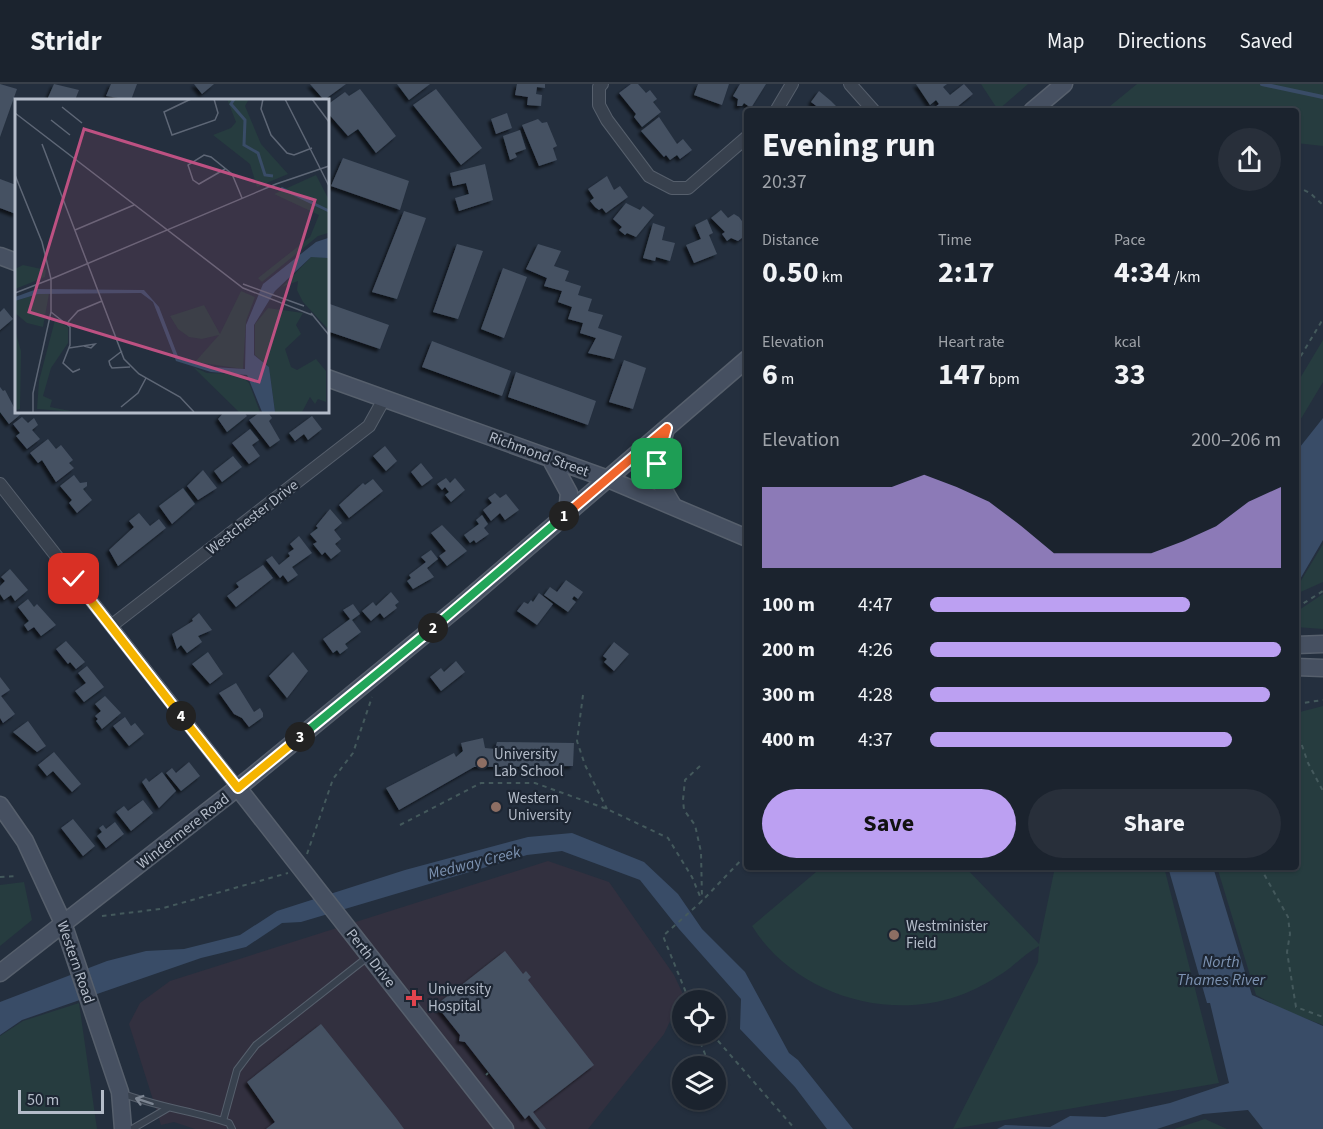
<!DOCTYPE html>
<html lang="en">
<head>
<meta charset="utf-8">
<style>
  :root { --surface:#1b232e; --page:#282f3a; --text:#f1f3f6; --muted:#a0a4aa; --line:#39404a; --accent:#bca0f2 }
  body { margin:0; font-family:"Source Sans 3",sans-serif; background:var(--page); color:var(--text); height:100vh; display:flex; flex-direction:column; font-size:22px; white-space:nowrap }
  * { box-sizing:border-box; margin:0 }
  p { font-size:20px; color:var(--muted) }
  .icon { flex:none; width:33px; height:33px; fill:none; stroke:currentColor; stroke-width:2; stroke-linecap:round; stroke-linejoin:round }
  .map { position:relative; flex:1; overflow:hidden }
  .panel { position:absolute; left:744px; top:24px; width:555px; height:762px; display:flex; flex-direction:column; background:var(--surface); border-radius:6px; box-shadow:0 2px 4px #0004,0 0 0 2px var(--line) }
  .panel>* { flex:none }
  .buttons { position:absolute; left:672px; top:906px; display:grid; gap:12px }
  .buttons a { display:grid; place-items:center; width:54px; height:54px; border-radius:50%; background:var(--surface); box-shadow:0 2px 4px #0004,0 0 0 2px var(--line); font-size:30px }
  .scale { position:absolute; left:18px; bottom:15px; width:86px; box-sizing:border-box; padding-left:6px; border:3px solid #b4bcc9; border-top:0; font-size:16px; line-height:21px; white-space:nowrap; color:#b4bcc9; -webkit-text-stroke:4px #1d2633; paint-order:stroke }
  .pin { position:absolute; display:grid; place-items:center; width:51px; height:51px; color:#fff; margin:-26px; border-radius:12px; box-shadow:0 3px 9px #0006 }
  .km { position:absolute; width:30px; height:30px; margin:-15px; border-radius:50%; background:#222; color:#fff; font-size:16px; line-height:30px; text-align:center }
  .round { display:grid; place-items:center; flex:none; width:63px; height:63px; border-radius:32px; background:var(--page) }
  .head { display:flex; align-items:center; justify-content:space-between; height:102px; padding:0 18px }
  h1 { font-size:33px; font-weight:700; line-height:45px }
  .stats { display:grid; grid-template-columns:repeat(3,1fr); gap:9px; height:102px; padding:6px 18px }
  .stats div { display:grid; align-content:center }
  .stats b { font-size:30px; font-weight:700 }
  .stats small { font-size:16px; font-weight:400 }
  .stats p { font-size:16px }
  .chart { height:168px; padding:12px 18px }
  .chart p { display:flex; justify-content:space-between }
  .chart svg { width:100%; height:108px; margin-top:6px; fill:var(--accent); opacity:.7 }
  .primary-button { display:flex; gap:12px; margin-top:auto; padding:12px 18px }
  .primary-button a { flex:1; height:69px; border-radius:36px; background:var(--accent); color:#111; font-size:24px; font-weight:700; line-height:69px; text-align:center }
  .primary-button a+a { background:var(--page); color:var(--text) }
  ul { padding:0 18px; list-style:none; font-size:20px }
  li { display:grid; grid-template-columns:96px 72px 1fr; align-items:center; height:45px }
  li i { height:15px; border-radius:8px; background:var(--accent) }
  header { display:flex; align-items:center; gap:36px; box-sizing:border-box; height:84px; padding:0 30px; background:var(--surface); border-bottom:2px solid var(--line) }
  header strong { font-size:28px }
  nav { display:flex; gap:33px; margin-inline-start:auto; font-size:21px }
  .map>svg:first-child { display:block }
</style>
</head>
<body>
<header>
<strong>Stridr</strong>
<nav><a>Map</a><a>Directions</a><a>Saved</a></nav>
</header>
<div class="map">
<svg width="1323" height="1045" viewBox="0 0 1323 1045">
  <defs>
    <filter id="shadow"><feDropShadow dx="-3" dy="3" stdDeviation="1.5" flood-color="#0009"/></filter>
  </defs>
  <rect width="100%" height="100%" fill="#242f3e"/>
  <!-- medical -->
  <path fill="#32303f" d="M548 777 609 798 674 891 683 910 664 950 588 1045H195L174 1038 161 1041 129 940 140 919 170 897Z"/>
  <!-- green -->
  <path fill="#263c3f" d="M981 0H1028L998 26Z
    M1137 0H1323V62L1296 59V27H1104Z
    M1323 256V298L1296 343V301Z
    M1323 460V498L1296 510V505Z
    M1323 510V545L1296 543V528Z
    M1323 622V941L1290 929 1256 911 1217 783H1296V629Z
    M822 783H965L1039 860 1055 783H1164L1219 999 953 1045 1038 878 1039 862C1026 869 1015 881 1003 889 989 898 973 907 958 912 884 938 793 908 752 842Z
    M24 798 32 836 0 862V801Z
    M79 919 97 1045H0V952L23 937Z
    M1205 1035 1227 1045H1174Z"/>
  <!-- water -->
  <path fill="#394c67" d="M1323 334V456L1296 502V368Z
    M572 749 644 778 678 810 702 845 745 888 789 969 798 976 853 1045H827L795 1003 740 945 741 915 679 845 640 796 562 767 527 771 301 838 282 839 246 863 201 874 22 936 0 951V918L107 877 146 867 184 865 240 851 277 827 405 786 528 753Z
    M1168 783H1213L1252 911 1323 942V1045H1263L1248 1026 1203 1030 1157 1045H997L1005 1041 1050 1043 1070 1032 1105 1033 1170 1019 1229 999 1210 919H1207Z"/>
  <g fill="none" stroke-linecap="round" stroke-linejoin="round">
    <!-- stream -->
    <path stroke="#394c67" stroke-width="4" d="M1262 0 1323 13"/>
  </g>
  <!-- building -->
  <path fill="#455162" filter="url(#shadow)" d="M0 0 17 5 0 53Z
    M54 0 79 6 75 16H47Z
    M111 0H137L131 16 106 12Z
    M194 0H214L202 10Z
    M310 0H346L324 16Z
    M397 0H430L409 16Z
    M517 0H545V4L537 3 536 10 542 11 541 22 527 21 528 13 515 11Z
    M631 0H638L646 9 650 6 657 15 653 18 661 28 642 43 634 33 636 30 619 9Z
    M698 0H729L722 21 694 11Z
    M740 0H766L751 24 744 19 742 22H737L738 15 733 12Z
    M916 0H947L943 3 950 11 964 0 973 10 952 27H930L939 20 936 16 930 21Z
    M360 5 396 52 376 69 358 45 348 52 327 28V21L345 8 349 12Z
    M436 5 482 64 461 81 413 21Z
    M819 7 831 17 841 27H823L811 18Z
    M507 29 512 44 496 50 491 35Z
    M659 33 677 60 683 55 692 66 680 75 677 71 670 76 666 71 664 73 641 47Z
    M538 35 542 39 547 38 557 62 553 64 557 76 539 82 522 41Z
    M520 46 526 65 515 69 517 73 510 76 503 52Z
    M343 74 409 97 400 126 331 102Z
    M485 80 493 116 459 127 455 114 469 110 466 99 453 102 450 89Z
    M607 92 614 106 620 102 628 113 606 129 602 124 599 126 595 123 590 117 594 114 588 105Z
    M0 95 16 101V130L0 124Z
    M626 119 640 126 643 122 654 131 636 153 627 149 625 151 619 146 622 143 613 135Z
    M721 126 728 134 734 130 739 133 747 144V150L738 157 731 154 727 157 722 150 725 148 711 134Z
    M404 127 426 134 397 215 372 208Z
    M707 135 713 149 709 151 717 170 694 179 686 161 701 155 695 141Z
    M653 139 665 143 662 156 675 159 670 177 656 173 655 177 643 174Z
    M457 160 483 167 458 235 433 228Z
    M538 160 561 167 554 182 569 187 565 197 581 202 578 211 592 215 588 227 603 231 598 244 622 252 614 275 588 269 596 254 580 249 583 239 568 235 572 223 558 218 562 207 544 202 547 194 526 185Z
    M503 184 527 193 504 254 481 245Z
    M327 219 389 241 380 265 327 247Z
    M4 224 13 235 0 246V228Z
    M432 257 511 287 502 312 422 283Z
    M624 276 646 284 633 325 609 318Z
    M516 288 596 317 588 341 508 313Z
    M0 303 3 307 5 306 16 327 21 330 9 340 0 328Z
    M225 327H243L247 332 227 348 218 335Z
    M262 327H267L272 334 269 337 280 356 270 363 249 336Z
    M312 332 322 345 308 356 304 350 295 357 289 349Z
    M22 333 28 339 34 334 38 341 32 346 40 355 27 365 16 352 20 349 13 340Z
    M250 345 259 356 252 361 260 372 249 380 232 359Z
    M48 355 56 365 61 361 73 376 69 379 74 384 56 398 42 376 38 379 30 369Z
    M385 362 397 377 386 387 373 372Z
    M233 372 242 383 222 398 214 387Z
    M421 379 433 394 422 402 411 388Z
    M203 386 217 404 198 416 187 402Z
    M74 391 80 399 87 398V402L83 405 92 416 77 429 69 419 72 416 60 402Z
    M446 394 450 399 455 394 465 406 451 418 445 411 449 408 445 403 442 406 437 400Z
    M373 395 383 407 349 434 339 421 363 399 365 401Z
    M183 404 195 420 172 440 159 422Z
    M495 409 500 414 506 410 519 426 505 436 500 429 491 437 483 426 492 419 488 414Z
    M330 425 342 439 334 446 341 455 335 460 341 467 331 475 325 468 322 471 313 460 317 458 310 450 318 444 316 442Z
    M139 429 150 442 159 435 166 444 118 482 109 466 134 443 129 437Z
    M482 431 488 440 484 444 489 450 476 459 474 456 470 459 464 451 479 440 476 436Z
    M442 441 467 467 447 482 439 472 446 467 431 449Z
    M299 452 312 469 292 483 298 491 288 498 283 491 280 494 266 476 272 472 279 481 290 472 288 469 294 465 290 460Z
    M431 466 438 475 427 484 434 493 413 505 407 497 411 494 409 491 426 478 421 473Z
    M263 481 273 494 236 523 227 512 239 503 236 499Z
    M10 485 28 506 15 517 11 511 4 516 0 510V502L5 497 1 493Z
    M566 496 583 508 578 515 574 512 572 515 576 518 568 528 544 511 550 503 557 508Z
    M391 508 399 518 395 521 397 524 384 534 380 529 371 537 362 527 373 518 376 522Z
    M539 509 553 520 537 541 517 527 524 518 528 520 531 516 533 518Z
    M28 515 34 523 37 520 56 541 41 552 34 543 28 547 24 541 29 537 18 523Z
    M353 520 360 530 352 536 361 548 345 560 348 564 340 570 337 566 333 569 323 555 350 535 343 526Z
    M199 529 212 546 198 552 202 558 187 569 181 561 177 565 172 550 193 537 192 535Z
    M66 557 85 578 76 585 70 578 68 580 56 565Z
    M614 558 629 570 614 587 604 578 607 575 603 572Z
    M208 568 223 590 210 600 192 580Z
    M293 568 308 587 287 614 269 592Z
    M456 577 465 588 441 607 430 593 441 584 444 588Z
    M87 582 104 603 84 618 75 607 86 599 78 589Z
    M0 593 10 606 1 612 15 630 3 639 0 634Z
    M236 599 254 628 260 624 263 629V633L249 643 242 634 234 630 219 609Z
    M105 612 121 629 102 645 96 637 98 635 95 632 101 627 95 620Z
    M125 633 131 642 135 639 144 650 129 662 113 642Z
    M28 637 46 662 37 668 13 648Z
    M483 654 485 664 495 665 497 658 574 659 573 682 474 683 399 726 386 704 454 669 456 673 463 667 461 659Z
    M54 668 81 700 72 708 53 687 47 692 38 681Z
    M189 678 200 692 181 707 166 689 172 684 176 689Z
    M162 688 176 707 159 724 142 698 146 694 149 698Z
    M143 716 153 729 131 747 116 728 124 722 128 727Z
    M73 735 95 762 83 772 61 744Z
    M115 738 124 750 106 764 97 752 102 748 99 744 103 741 106 745Z
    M505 867 523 890 526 887 531 893 528 896 594 981 533 1028 546 1045H540L529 1031 525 1035 465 958 459 957 460 951 436 921Z
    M321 940 396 1034 404 1045H266L275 1038 247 998Z"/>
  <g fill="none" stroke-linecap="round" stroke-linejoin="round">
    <!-- lane casing -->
    <g stroke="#565f6c" stroke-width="8">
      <path id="lane" d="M121 1009C157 1023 193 1027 229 1039L232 1045
        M223 1037 237 986 256 961 369 872
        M132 1045 168 1024"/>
    </g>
    <!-- street casing -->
    <g stroke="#565f6c" stroke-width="14">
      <path id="street" d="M602 0 599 3V21L607 36 649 92 672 104H688L747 53
        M850 0 874 27
        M776 27 792 0
        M0 400 238 704
        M111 542 369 342 384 315"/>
    </g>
    <!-- secondary casing -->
    <g stroke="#565f6c" stroke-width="19">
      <path id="secondary" d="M1032 27 1064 0
        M0 172 16 178
        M327 294 608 395 747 454
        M666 345C655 380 653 391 674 423
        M550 374 569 409 567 430
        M1296 561 1323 560
        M1296 583 1323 584
        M238 704 505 1045
        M0 721 25 757 63 839 120 1008 123 1045
        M0 889 250 694 462 520 747 275"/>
    </g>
    <!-- path -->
    <path stroke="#44595c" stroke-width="2" stroke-dasharray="4.5 4.5" stroke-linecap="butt" d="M1296 102 1310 109 1323 121
      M1296 280 1323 235
      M1296 524 1323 507
      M583 611 577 657 585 681 607 725
      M1296 620 1323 616
      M1296 644 1308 679 1323 707
      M700 682 685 696 683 716 684 726 695 741 701 768 702 814
      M400 741 481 699H535L607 725 668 754 692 793 702 817
      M307 770 333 695 353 669 372 613
      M1260 783 1288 833 1290 850 1287 868 1296 923 1323 933
      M0 793 18 792
      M102 832 160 825 288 789
      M689 916 663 852 702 817 747 770
      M697 950 705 970V982
      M712 950 795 1045
      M486 991 488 989"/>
    <!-- lane -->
    <use href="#lane" stroke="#38414e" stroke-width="6"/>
    <!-- street -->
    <use href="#street" stroke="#38414e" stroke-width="12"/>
    <!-- secondary -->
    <use href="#secondary" stroke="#465061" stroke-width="16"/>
  </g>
  <!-- one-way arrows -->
  <defs><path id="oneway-shaft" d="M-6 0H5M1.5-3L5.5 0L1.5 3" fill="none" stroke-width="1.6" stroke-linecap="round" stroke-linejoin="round" transform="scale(1.5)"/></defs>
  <use stroke="#7c8592" href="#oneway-shaft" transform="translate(144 1017) rotate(-162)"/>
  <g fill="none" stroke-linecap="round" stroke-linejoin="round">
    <!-- split-1 casing -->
    <g stroke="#fff" stroke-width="12">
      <path id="split-1" d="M564 432 667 344 657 380"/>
    </g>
    <!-- split-2 casing -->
    <g stroke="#fff" stroke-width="12">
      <path id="split-2" d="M433 544 564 432"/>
    </g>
    <!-- split-3 casing -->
    <g stroke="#fff" stroke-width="12">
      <path id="split-3" d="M300 653 433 544"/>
    </g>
    <!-- split-4 casing -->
    <g stroke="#fff" stroke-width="12">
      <path id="split-4" d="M181 632 238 704 300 653"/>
    </g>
    <!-- split-5 casing -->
    <g stroke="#fff" stroke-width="12">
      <path id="split-5" d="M74 495 181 632"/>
    </g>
    <!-- split-1 -->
    <use href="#split-1" stroke="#f0652b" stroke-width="8"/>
    <!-- split-2 -->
    <use href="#split-2" stroke="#22a559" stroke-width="8"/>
    <!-- split-3 -->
    <use href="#split-3" stroke="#22a559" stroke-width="8"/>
    <!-- split-4 -->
    <use href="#split-4" stroke="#f5b400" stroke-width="8"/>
    <!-- split-5 -->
    <use href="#split-5" stroke="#f5b400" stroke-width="8"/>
  </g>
  <!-- markers -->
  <g fill="#8d6e63" stroke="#1d2633" stroke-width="2">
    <circle cx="482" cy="679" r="6"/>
    <circle cx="496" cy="723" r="6"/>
    <circle cx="894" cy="851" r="6"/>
  </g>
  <path fill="#e0444e" stroke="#1d2633" stroke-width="2" d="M411 905h6v6h6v6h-6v6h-6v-6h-6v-6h6z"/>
  <g text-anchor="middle" stroke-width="4.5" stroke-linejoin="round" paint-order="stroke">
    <!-- street labels -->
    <g font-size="15" fill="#b4bcc9" stroke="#1d2633">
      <text transform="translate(539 370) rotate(20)" y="5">Richmond Street</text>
      <text transform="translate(252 433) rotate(-38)" y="5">Westchester Drive</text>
      <text transform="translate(183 747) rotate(-38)" y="5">Windermere Road</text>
      <text transform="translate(371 874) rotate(52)" y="5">Perth Drive</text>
      <text transform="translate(76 878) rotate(71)" y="5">Western Road</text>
    </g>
    <!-- poi labels -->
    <g font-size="15" fill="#b4bcc9" stroke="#1d2633" text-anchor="start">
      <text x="494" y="675">University<tspan x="494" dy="17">Lab School</tspan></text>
      <text x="508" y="719">Western<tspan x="508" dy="17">University</tspan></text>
      <text x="906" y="847">Westminister<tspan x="906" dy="17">Field</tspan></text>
      <text x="428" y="910">University<tspan x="428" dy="17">Hospital</tspan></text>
    </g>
    <!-- water labels -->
    <g font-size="16" font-style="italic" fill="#7c92b1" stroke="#1d2633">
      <text transform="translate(474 778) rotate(-14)" y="6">Medway Creek</text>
      <text x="1221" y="883">North<tspan x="1221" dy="18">Thames River</tspan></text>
    </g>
  </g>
  <!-- overview -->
  <g transform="translate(15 15)">
    <rect width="314" height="314" fill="#242f3e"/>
    <path d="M212 0H234L230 7 246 45 273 75 242 88 235 65 198 36 216 29 221 23ZM301 76 313 99V134L303 137 247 183 243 179 295 138 304 116 259 95ZM297 157 313 159V230L288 203 282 191 283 182 267 188ZM8 166 31 171 30 178 0 190V170ZM226 192 240 198 231 222 228 270 180 263 204 236 187 240 174 238 163 230 155 217 189 206 205 235ZM23 195H34L28 228 12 224 0 214V202ZM253 209 288 214 281 226 286 235 270 250 276 268 282 271 301 260 311 272V303L303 300 300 305 295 298 287 313H260L254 268 240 256V225ZM40 221 53 228V244L36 269 28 297 37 301 35 308 60 313 22 310 24 282ZM0 231 6 252 5 310 0 311ZM178 268 192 274 224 275 234 284 245 313H224Z" fill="#263c3f"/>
    <path d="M313 139V159L296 158 260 192 239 226V256L254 268 260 313H247L232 276 196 273 161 262 138 203 126 194 23 195 0 202V198L22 190 129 191 144 208 164 260 197 268 230 270 231 226 248 185 301 143Z" fill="#394c67"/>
    <path fill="none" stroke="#394c67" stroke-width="3" d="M219 0 216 5 230 21 229 46 243 54 250 76 258 77M266 89 314 112"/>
    <path fill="none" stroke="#5e6776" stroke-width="1.5" d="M176 0 149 13 157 36 200 21 203 14 199 0M248 0 246 10 256 36 272 54 279 56 297 49M270 0 314 87M297 0 314 23M47 8 67 24M0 14 228 189 297 216M36 21 55 36M27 45 109 260 124 275 165 298 179 313M210 70 184 85 178 81 173 66 189 56 196 58 217 75 227 99M0 76 27 143 36 180V213L18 294V313M60 131 119 106M36 180 261 85 314 67M228 185 289 207M0 194 36 180M36 213 55 228V246L48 264 58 273 65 270M296 214 314 236M53 223 63 212 87 202M54 249 80 245 76 249 69 247M107 252 94 262 95 266 97 269 115 268M106 308 123 294 131 279"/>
    <path fill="#bd5182" fill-opacity="0.15" stroke="#bd5182" stroke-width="3" d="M69 30 300 101 244 283 14 213Z"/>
    <rect width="314" height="314" fill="none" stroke="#b4bcc9" stroke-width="3"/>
  </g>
</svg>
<div class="buttons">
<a><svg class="icon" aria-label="locate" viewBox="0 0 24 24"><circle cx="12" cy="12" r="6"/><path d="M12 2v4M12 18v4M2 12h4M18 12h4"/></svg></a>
<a><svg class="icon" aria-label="layers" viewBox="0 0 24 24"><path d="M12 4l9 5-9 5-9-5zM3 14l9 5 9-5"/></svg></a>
</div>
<div class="scale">50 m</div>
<div class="pin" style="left:657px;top:380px;background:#1e9e55"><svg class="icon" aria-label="arrive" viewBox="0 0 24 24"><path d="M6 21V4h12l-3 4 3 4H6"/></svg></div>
<div class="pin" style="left:74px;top:495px;background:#d93025"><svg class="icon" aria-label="check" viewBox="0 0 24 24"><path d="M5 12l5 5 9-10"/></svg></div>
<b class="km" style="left:564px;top:432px">1</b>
<b class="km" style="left:433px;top:544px">2</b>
<b class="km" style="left:300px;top:653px">3</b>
<b class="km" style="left:181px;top:632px">4</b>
<section class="panel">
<div class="head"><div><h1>Evening run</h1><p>20:37</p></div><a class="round"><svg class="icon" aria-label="share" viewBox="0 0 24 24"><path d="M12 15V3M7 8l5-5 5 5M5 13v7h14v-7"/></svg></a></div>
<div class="stats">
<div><p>Distance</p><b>0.50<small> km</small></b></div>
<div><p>Time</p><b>2:17</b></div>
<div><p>Pace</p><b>4:34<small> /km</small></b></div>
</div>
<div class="stats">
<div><p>Elevation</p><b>6<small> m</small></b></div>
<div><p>Heart rate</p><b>147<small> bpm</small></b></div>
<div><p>kcal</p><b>33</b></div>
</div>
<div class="chart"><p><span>Elevation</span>200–206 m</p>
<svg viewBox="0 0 160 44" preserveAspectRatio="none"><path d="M0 44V11L10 11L20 11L30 11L40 11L50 6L60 11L70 17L80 27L90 38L100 38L110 38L120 38L130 33L140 27L150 17L160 11V44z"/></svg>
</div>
<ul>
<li><b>100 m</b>4:47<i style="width:74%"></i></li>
<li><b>200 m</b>4:26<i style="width:100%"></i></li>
<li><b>300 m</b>4:28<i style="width:97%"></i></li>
<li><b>400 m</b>4:37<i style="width:86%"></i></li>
</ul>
<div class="primary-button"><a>Save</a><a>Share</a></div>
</section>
</div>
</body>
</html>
